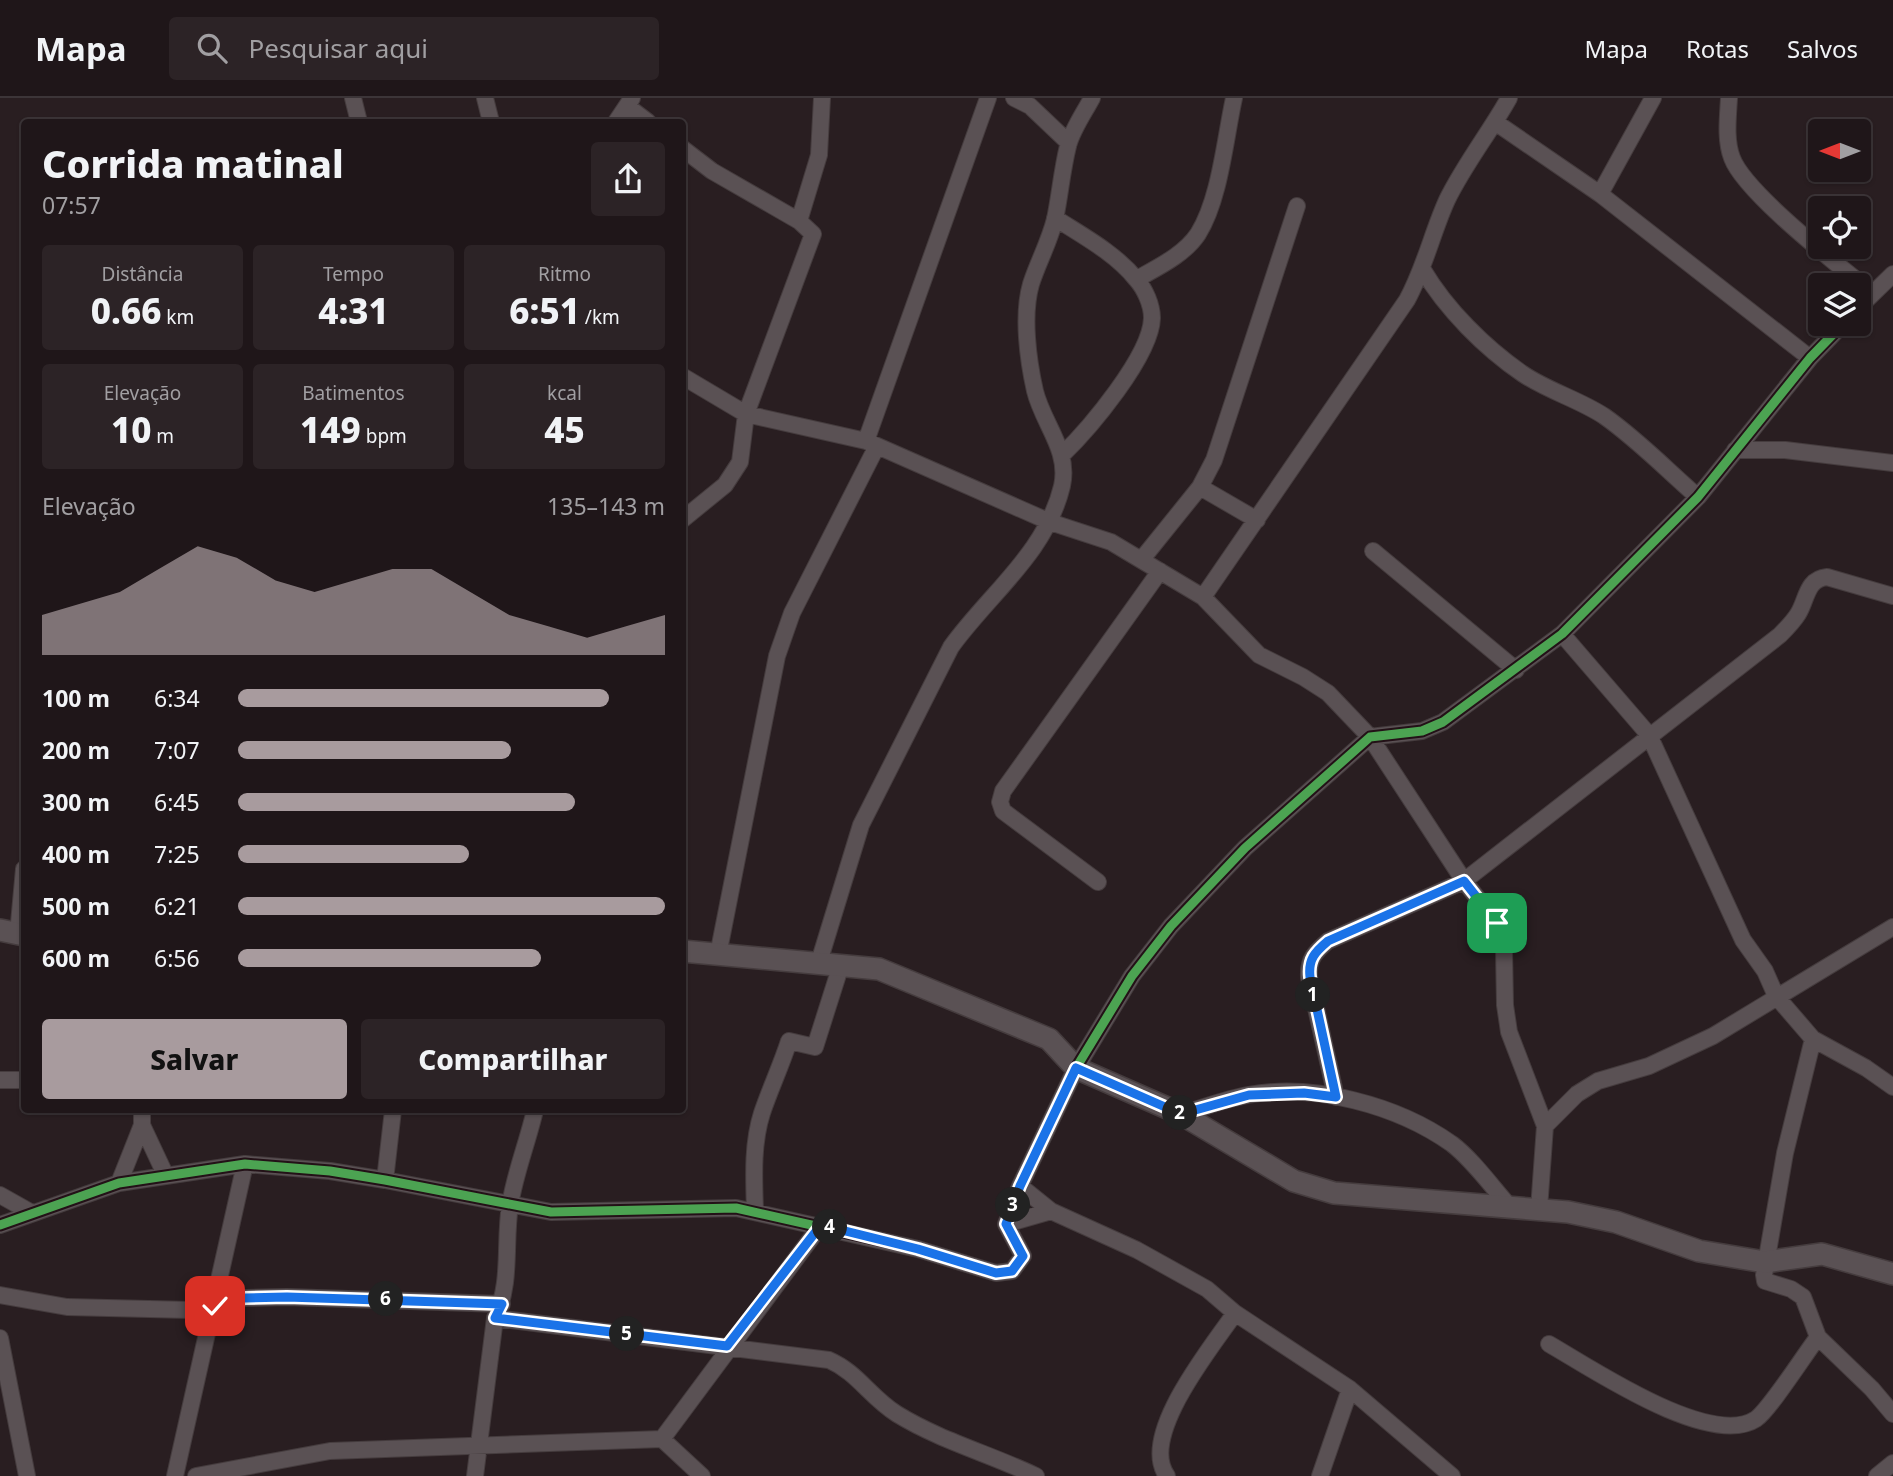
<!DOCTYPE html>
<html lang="pt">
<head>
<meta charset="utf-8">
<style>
  :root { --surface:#1f1619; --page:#2c2326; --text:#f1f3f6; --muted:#a19fa2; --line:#3c3538; --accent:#a89b9e }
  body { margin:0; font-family:"Noto Sans",sans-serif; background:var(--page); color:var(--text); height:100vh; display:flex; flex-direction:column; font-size:26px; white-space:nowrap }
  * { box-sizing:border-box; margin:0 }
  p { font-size:23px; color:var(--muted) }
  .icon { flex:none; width:38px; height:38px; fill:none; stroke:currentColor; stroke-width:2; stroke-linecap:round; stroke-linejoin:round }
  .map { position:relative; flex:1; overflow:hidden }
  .panel { position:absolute; left:21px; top:21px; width:665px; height:994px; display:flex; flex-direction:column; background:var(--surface); border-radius:7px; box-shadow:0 2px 5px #0004,0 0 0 2px var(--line) }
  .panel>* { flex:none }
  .needle { width:46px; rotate:270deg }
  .fabs { position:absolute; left:1808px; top:21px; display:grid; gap:14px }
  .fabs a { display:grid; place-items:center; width:63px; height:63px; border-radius:7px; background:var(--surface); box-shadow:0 2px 5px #0004,0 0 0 2px var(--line); font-size:35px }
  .pin { position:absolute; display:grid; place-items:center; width:60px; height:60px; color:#fff; margin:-30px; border-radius:14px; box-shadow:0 4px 10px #0006 }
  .km { position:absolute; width:35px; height:35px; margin:-18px; border-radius:50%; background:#222; color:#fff; font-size:19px; line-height:35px; text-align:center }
  .round { display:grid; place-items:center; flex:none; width:74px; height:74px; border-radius:7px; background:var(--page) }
  .headline { display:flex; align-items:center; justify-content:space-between; height:119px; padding:0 21px }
  h1 { font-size:38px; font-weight:800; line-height:52px }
  .stats { display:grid; grid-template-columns:repeat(3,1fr); gap:10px; height:119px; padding:7px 21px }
  .stats div { display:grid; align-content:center; border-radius:7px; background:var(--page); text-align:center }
  .stats b { font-size:35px; font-weight:800 }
  .stats small { font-size:19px; font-weight:400 }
  .stats p { font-size:19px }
  .chart { height:196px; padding:14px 21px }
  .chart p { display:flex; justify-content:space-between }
  .chart svg { width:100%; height:126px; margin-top:7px; fill:var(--accent); opacity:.7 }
  .cta { display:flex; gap:14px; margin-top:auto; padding:14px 21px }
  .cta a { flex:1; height:80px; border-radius:7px; background:var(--accent); color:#111; font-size:28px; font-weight:800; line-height:80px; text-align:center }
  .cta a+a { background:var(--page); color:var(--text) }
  ul { padding:0 21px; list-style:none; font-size:23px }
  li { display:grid; grid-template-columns:112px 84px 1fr; align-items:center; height:52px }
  li i { height:18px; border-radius:9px; background:var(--accent) }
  header { display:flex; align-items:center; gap:42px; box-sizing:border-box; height:98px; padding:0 35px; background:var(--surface); border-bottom:2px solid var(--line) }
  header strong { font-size:33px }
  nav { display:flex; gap:38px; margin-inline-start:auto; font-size:24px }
  .search { width:490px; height:63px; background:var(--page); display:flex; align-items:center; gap:18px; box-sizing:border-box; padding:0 24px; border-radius:7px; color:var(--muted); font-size:26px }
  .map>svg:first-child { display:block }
</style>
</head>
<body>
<header>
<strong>Mapa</strong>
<div class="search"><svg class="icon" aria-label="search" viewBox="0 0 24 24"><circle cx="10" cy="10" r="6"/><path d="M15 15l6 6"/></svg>Pesquisar aqui</div>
<nav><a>Mapa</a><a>Rotas</a><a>Salvos</a></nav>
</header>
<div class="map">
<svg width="1893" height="1378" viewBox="0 0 1893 1378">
  <rect width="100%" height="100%" fill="#291e21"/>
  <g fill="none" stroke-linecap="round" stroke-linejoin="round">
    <!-- street casing -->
    <g stroke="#453c3e" stroke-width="18">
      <path id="street" d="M353 0 359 24
        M485 0 491 24
        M1014 0 1030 8 1069 45
        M1729 0C1728 19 1725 42 1732 60 1745 95 1840 168 1872 195
        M627 8 648 24
        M616 24 632 0
        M1495 24 1600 96 1810 260
        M682 50 712 73 799 123 813 136 746 316 740 364 725 387 682 422
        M1600 96 1653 0
        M1055 120C1083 138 1115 155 1136 181 1145 191 1152 207 1152 220 1151 258 1089 331 1062 357
        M799 123 819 57 822 0
        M1423 172C1446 211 1485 250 1523 276 1548 293 1578 301 1604 318 1637 341 1667 372 1698 399
        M1137 181C1158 169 1184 157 1198 136 1220 101 1225 41 1234 0
        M1858 210 1893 176
        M682 278 746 316 866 343 1050 424 1111 444 1203 499 1259 557 1303 579 1328 595 1370 639 1464 783 1497 825 1504 852 1505 907 1509 934 1545 1028 1539 1111
        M866 343 988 0
        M1735 352H1785L1893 365
        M1200 389 1257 422
        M1373 453 1516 572
        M1142 461 1200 389 1214 362 1297 108
        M1203 499 1407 202C1425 169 1432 135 1447 102 1464 67 1490 34 1509 0
        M1562 536 1649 637 1743 842 1765 873 1776 898 1813 941 1866 970 1893 989
        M1098 784 1003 713 1000 704 1003 693 1160 473
        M18 836 24 771
        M718 857 777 558 792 515 877 348
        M819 864 861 727 951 549C989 496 1046 455 1062 388 1070 352 1043 326 1035 293 1028 262 1022 217 1031 186 1038 164 1049 145 1055 121 1060 97 1062 72 1068 48 1072 32 1084 15 1092 0
        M1813 941 1785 1055 1764 1177 1765 1183 1791 1191 1803 1199 1818 1239 1872 1291 1893 1316
        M0 982H24
        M1336 999 1309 879C1308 861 1315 854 1328 843L1464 783 1780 537C1786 531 1793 524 1798 516 1807 502 1806 481 1827 479L1893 498
        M142 1012V1027L165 1076
        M1181 1016C1203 1010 1225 1001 1248 997 1314 985 1397 1007 1452 1046 1473 1062 1492 1089 1510 1109
        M1545 1028 1577 996 1598 983 1649 968 1713 938 1893 829
        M385 1082 393 1012
        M119 1085 142 1027
        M1020 1088 1051 1113 1137 1152 1207 1191 1235 1215 1350 1291 1452 1378
        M0 1097 32 1115
        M755 1113C754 1081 752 1046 762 1015 770 991 781 968 789 943L815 949 841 867
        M1006 1126 1051 1113
        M0 1127 119 1085 245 1066 330 1073 385 1082 551 1114 736 1110 918 1151 996 1175 1012 1173 1023 1158 1006 1126 1020 1088 1076 970 1132 878 1171 828 1245 750 1370 639 1422 633 1443 624 1562 536 1698 399 1810 260 1843 226
        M0 1197 67 1209 190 1212 245 1200 287 1199 502 1206
        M495 1220 829 1262C857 1274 871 1300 897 1316 941 1343 990 1356 1036 1378
        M0 1240 27 1378
        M1549 1246C1591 1270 1710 1351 1756 1321 1770 1311 1805 1256 1818 1239
        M662 1341 821 1127
        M175 1378 245 1066
        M196 1378 330 1353 662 1341 702 1378
        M475 1378 495 1220C512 1185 504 1145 510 1107 515 1075 528 1043 535 1012
        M1167 1378C1138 1338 1212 1249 1235 1215
        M1320 1378 1350 1291
        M1877 1378 1893 1365"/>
    </g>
    <!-- secondary casing -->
    <g stroke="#453c3e" stroke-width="24">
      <path id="secondary" d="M0 832 24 837
        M682 853 879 871 1049 941 1076 970 1181 1016 1294 1083 1334 1095 1568 1114 1616 1124 1699 1153 1765 1164 1822 1156 1893 1176"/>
    </g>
    <!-- street -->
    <use href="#street" stroke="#5a5154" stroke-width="16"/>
    <!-- secondary -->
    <use href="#secondary" stroke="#5a5154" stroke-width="21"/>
    <!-- cycleway casing -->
    <g stroke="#231117" stroke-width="13">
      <path id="cycleway" d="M0 1127 119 1085 245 1066 330 1073 385 1082 551 1114 736 1110 918 1151 996 1175 1012 1173 1023 1158 1006 1126 1020 1088 1076 970 1132 878 1171 828 1245 750 1370 639 1422 633 1443 624 1562 536 1698 399 1810 260 1843 226"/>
    </g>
    <!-- cycleway -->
    <use href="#cycleway" stroke="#4ca352" stroke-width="9"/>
  </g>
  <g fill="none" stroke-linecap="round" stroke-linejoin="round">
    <!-- route casing -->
    <g stroke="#fff" stroke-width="14">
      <path id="route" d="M215 1208 245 1200 287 1199 502 1206 495 1220 727 1248 821 1127 918 1151 996 1175 1012 1173 1023 1158 1006 1126 1020 1088 1076 970 1181 1016 1249 997 1304 995 1336 999 1310 879C1308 861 1315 854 1328 843L1464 783 1497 825"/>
    </g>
    <!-- route -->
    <use href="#route" stroke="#1a73e8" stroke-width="9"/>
  </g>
</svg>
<div class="fabs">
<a><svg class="needle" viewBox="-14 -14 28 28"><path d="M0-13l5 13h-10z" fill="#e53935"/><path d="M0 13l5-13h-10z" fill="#a19fa2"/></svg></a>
<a><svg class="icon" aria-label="locate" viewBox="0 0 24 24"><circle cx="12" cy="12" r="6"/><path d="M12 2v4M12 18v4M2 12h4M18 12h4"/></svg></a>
<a><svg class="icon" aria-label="layers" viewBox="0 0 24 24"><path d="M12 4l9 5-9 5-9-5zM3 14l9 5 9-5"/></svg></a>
</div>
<div class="pin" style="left:1497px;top:825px;background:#1e9e55"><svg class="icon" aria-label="arrive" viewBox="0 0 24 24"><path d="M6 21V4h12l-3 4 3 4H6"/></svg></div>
<div class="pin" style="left:215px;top:1208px;background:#d93025"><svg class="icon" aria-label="check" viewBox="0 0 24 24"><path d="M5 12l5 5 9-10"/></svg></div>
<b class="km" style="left:1313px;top:897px">1</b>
<b class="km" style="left:1180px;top:1015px">2</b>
<b class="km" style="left:1013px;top:1107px">3</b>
<b class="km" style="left:830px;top:1129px">4</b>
<b class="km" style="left:627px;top:1236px">5</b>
<b class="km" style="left:386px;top:1201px">6</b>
<section class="panel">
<div class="headline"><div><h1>Corrida matinal</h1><p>07:57</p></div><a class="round"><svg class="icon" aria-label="share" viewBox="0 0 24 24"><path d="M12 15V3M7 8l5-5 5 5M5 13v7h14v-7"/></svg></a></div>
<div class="stats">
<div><p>Distância</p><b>0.66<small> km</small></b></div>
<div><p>Tempo</p><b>4:31</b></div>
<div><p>Ritmo</p><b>6:51<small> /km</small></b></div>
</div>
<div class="stats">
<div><p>Elevação</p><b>10<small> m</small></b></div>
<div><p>Batimentos</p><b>149<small> bpm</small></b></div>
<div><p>kcal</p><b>45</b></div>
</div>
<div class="chart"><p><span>Elevação</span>135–143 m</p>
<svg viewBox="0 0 160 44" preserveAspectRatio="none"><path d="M0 44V30L10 26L20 22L30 14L40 6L50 10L60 18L70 22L80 18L90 14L100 14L110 22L120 30L130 34L140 38L150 34L160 30V44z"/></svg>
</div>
<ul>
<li><b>100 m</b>6:34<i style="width:87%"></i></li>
<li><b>200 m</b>7:07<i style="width:64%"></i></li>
<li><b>300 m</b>6:45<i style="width:79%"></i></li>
<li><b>400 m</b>7:25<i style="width:54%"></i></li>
<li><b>500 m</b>6:21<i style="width:100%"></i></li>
<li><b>600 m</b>6:56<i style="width:71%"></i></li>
</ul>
<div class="cta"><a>Salvar</a><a>Compartilhar</a></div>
</section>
</div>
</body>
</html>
